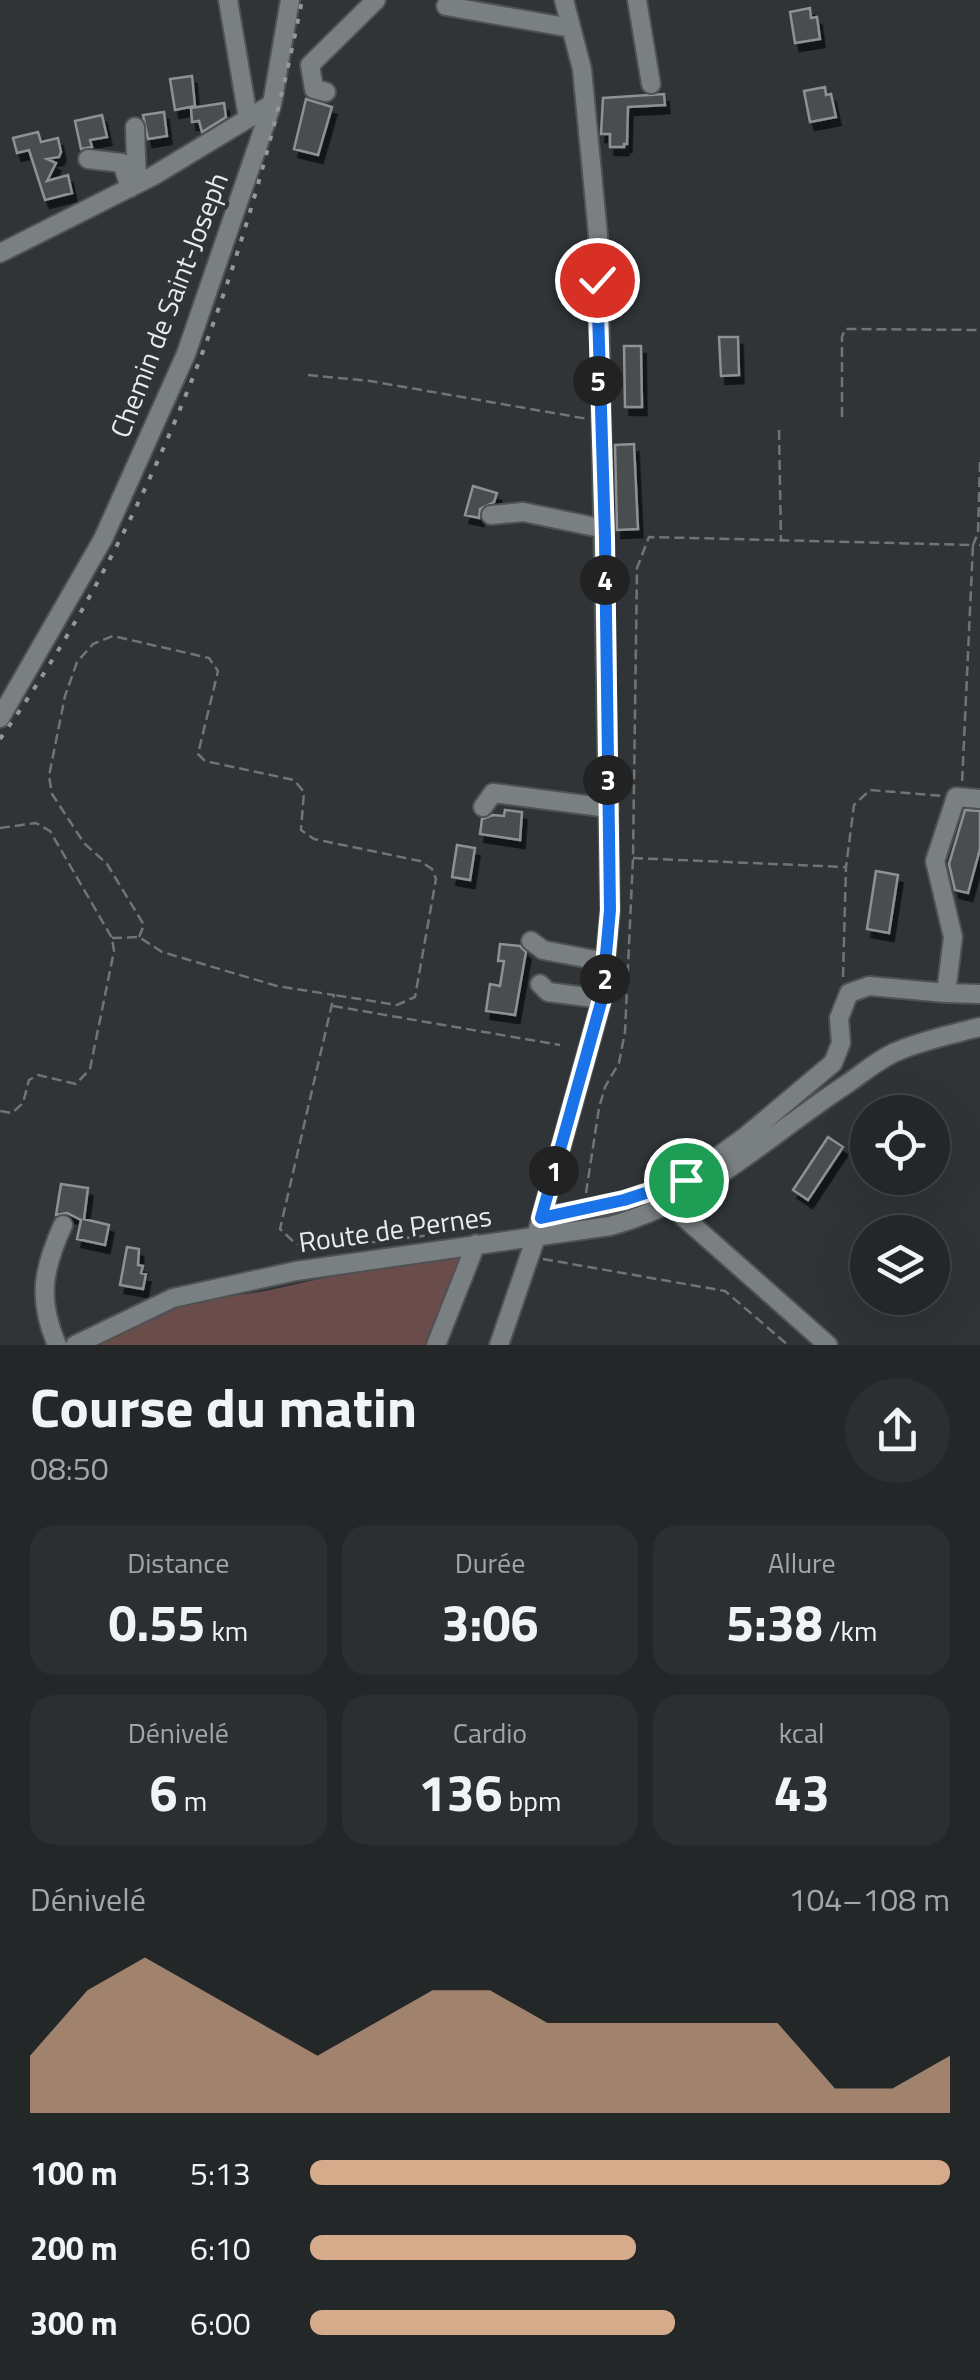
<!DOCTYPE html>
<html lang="fr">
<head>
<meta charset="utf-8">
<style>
  :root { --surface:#242728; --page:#2c2f30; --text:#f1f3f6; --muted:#a3a5a8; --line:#414445; --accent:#d6ab8b }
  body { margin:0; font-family:"Titillium Web",sans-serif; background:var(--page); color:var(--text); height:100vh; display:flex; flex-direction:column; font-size:38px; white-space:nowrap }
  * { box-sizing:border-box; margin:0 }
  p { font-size:32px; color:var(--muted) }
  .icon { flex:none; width:55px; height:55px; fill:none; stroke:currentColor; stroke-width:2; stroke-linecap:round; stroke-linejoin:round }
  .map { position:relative; height:1345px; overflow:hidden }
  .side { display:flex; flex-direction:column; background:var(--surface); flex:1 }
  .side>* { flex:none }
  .fabs { position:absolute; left:850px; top:1095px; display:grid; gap:20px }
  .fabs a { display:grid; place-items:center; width:100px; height:100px; border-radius:50%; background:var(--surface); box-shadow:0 10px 40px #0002,0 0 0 2px var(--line); font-size:50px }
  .pin { position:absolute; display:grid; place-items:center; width:85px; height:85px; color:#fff; margin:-42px; border:5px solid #fff; border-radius:50%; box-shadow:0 2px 10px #0007 }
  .km { position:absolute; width:50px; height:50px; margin:-25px; border-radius:50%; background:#222; color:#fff; font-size:28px; line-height:50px; text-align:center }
  .round { display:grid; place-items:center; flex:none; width:105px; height:105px; border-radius:52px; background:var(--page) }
  .summary { display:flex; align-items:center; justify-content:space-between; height:170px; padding:0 30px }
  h1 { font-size:55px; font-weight:700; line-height:75px }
  .stats { display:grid; grid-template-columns:repeat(3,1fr); gap:15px; height:170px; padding:10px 30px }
  .stats div { display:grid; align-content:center; border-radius:25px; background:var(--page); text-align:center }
  .stats b { font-size:50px; font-weight:700 }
  .stats small { font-size:28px; font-weight:400 }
  .stats p { font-size:28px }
  .chart { height:280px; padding:20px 30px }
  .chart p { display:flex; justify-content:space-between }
  .chart svg { width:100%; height:180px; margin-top:10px; fill:var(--accent); opacity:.7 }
  ul { padding:0 30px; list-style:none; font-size:32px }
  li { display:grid; grid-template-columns:160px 120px 1fr; align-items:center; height:75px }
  li i { height:25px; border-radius:12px; background:var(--accent) }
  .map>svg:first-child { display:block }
</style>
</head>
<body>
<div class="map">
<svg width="980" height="1345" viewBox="0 0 980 1345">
  <defs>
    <filter id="shadow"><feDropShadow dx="4.5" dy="8" stdDeviation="0" flood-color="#0009"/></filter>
  </defs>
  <rect width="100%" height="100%" fill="#303436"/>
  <!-- green -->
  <path fill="#6a4c4b" d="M462 1258 428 1345H97L99 1339 163 1311 201 1300 266 1291 350 1272Z"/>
  <!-- building -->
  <path fill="#494d4f" stroke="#8d9193" stroke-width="2.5" filter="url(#shadow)" d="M810 8 811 18 817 17 820 39 795 43 790 12Z
    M192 76 195 106 175 110 170 79Z
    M825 87 826 95 831 94 836 117 810 122 804 91Z
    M664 94 665 105 628 107 627 144H624V147H610V134H601L603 98Z
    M306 99 332 107 318 155 294 149Z
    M224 103 226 117 202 132 199 121 192 122 191 108Z
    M164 112 167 136 148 139 143 115Z
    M102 115 107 137 90 140 92 147 81 149 75 121Z
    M38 132 41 142 58 138 61 152 59 157 47 159 56 163 47 181 68 175 72 193 45 200 29 150 17 153 13 138Z
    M719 337H738L739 375 721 376Z
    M624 346H641L642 407H625Z
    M634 444 638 529 617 530 615 445Z
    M473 486 497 493 494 502 480 509 479 518 465 515Z
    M505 810 522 812 520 840 480 834 482 819 493 815 504 816Z
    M965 810 980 811V849L968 893 955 890 949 864Z
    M457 845 475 848 470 880 452 877Z
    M876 871 898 875 889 933 867 929Z
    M500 944 520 946 526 952 515 1015 486 1011 490 984 500 986 504 961H498Z
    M828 1137 843 1147 808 1200 793 1190Z
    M61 1184 88 1188 84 1219 109 1225 105 1245 77 1239 81 1220 67 1213 56 1215Z
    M127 1247 139 1249 138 1265 143 1266 141 1273 146 1274 143 1289 120 1285Z"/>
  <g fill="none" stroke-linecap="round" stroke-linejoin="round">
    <!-- minor casing -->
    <g stroke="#4e5253" stroke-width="22">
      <path id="minor" d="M228 0 248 118
        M637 0 651 84
        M446 6 571 28
        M326 92 314 89 310 65 376 0
        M135 127 137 184
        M88 159 122 163 130 188
        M0 253 153 176 272 104
        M491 515 523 512 605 529
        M0 718 103 539 186 354 272 104 290 0
        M980 799 956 797 935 861 953 937 946 993 980 994
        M483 807 493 793 609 808
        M531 941 543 950 606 962
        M540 984 548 992 602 999
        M671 1206 828 1345
        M541 1218 624 1201 686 1180 746 1136 833 1063 841 1043 839 1018 849 993 869 986 946 993
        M57 1345C37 1299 43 1269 63 1225
        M75 1345 173 1298 296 1271 610 1226C704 1201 767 1136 847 1084 863 1073 880 1058 898 1051 924 1040 953 1034 980 1027
        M436 1345 476 1244
        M499 1345 536 1237 602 999 610 910 598 235 582 69 564 0"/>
    </g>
    <!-- path -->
    <path stroke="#717476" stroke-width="2.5" stroke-dasharray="10 5" stroke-linecap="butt" d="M308 375 370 381 588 419
      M842 417V337L845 329 980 330
      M779 430 781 542
      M980 462 978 533 973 545H980
      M0 828 36 823 50 831 112 938 114 951 90 1069 76 1084 38 1075 29 1080 23 1103 12 1113 0 1111
      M633 858 845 867
      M139 937 144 925 107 864 84 843 52 794 49 776 65 696 77 662 93 644 113 636 209 658 218 671 198 754 205 761 294 780 304 792 301 830 314 839 420 861 432 869 436 879 415 997 397 1005 334 995
      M112 938 139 937 162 952 277 986 334 995 280 1229 295 1243 309 1250 431 1235
      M843 977 846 867 854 805 870 790 942 796
      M333 1006 560 1045
      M586 1193 599 1108 605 1087 619 1063 625 1032 633 858 637 568 649 537 973 545 962 784
      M543 1259 725 1291 788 1345"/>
    <!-- minor -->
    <use href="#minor" stroke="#7a7f81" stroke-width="18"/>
    <!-- rail -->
    <path stroke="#95989a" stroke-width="4" stroke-dasharray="5 10" stroke-linecap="butt" d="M0 739C154 521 251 261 302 0"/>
  </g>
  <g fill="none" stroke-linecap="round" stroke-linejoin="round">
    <!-- route casing -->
    <g stroke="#fff" stroke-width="20">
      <path id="route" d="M597 280 605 538 610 910 602 999 541 1218 624 1200 686 1180"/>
    </g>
    <!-- route -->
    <use href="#route" stroke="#1a73e8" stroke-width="12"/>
  </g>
  <g text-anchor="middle" stroke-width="8" stroke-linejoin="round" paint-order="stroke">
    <!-- street labels -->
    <g font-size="28" fill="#e8ebec" stroke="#303436">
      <text transform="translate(169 305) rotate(-69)" y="10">Chemin de Saint-Joseph</text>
      <text transform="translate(395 1229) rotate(-8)" y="10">Route de Pernes</text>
    </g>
  </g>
</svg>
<div class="fabs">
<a><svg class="icon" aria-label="locate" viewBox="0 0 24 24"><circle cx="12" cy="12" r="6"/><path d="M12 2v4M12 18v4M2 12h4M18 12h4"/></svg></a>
<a><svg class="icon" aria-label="layers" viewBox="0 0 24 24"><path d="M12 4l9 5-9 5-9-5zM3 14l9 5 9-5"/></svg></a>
</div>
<div class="pin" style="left:686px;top:1180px;background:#1e9e55"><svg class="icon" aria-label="arrive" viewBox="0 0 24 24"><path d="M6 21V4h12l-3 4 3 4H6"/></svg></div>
<div class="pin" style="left:597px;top:280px;background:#d93025"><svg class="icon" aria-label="check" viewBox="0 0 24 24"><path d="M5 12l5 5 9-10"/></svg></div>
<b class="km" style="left:554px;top:1171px">1</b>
<b class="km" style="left:605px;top:979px">2</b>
<b class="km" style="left:608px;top:780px">3</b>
<b class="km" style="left:605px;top:580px">4</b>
<b class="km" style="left:598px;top:381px">5</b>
</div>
<section class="side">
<div class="summary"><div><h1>Course du matin</h1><p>08:50</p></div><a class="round"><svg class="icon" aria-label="share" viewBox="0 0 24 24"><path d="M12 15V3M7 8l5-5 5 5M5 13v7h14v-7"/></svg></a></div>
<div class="stats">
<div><p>Distance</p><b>0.55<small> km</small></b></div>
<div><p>Durée</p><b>3:06</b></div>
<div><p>Allure</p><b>5:38<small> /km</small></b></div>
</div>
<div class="stats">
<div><p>Dénivelé</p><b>6<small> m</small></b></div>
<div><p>Cardio</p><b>136<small> bpm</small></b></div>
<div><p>kcal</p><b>43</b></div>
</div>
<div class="chart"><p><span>Dénivelé</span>104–108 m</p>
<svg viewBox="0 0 160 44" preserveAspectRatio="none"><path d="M0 44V30L10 14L20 6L30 14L40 22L50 30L60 22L70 14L80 14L90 22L100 22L110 22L120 22L130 22L140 38L150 38L160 30V44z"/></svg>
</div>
<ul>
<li><b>100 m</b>5:13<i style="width:100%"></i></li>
<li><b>200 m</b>6:10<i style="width:51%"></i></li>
<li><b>300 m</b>6:00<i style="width:57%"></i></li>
</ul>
</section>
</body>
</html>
